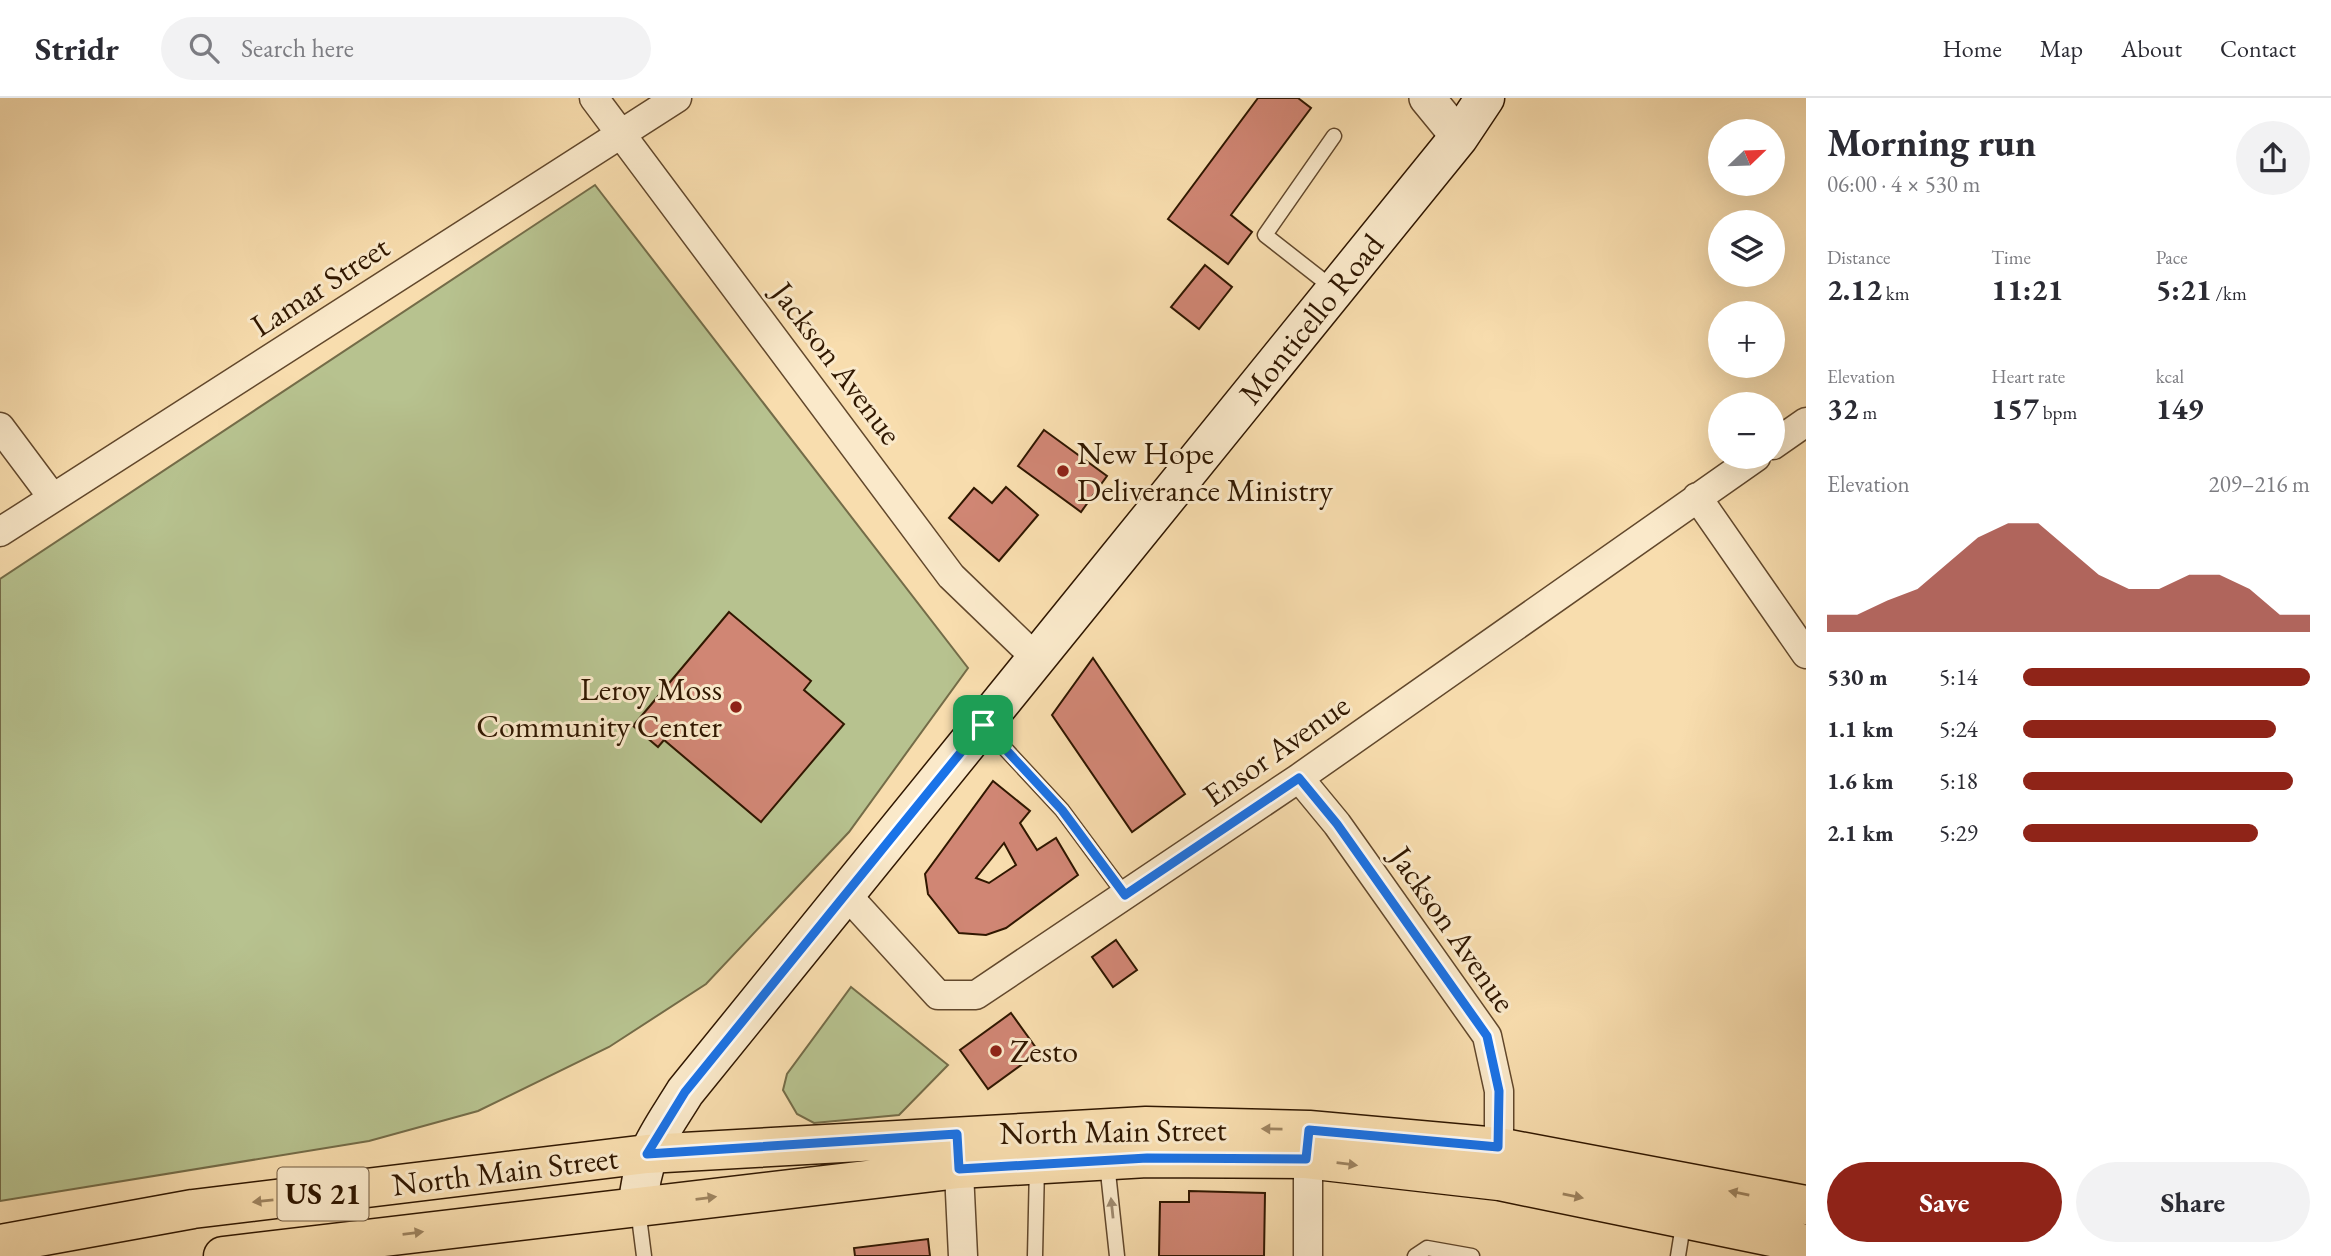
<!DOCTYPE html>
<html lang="en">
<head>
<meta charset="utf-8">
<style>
  :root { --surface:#fff; --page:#f2f2f3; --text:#2b2b33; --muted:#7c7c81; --line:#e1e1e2; --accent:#8f2418 }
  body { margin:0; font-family:"EB Garamond",serif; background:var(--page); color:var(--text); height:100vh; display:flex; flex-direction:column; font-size:26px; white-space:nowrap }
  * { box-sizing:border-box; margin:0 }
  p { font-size:23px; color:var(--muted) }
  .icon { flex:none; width:38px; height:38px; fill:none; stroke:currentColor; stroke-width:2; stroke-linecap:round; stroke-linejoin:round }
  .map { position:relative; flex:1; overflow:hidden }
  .side { display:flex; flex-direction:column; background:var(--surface); width:525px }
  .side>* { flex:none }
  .needle { width:46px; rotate:67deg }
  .buttons { position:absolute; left:1708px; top:21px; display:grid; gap:14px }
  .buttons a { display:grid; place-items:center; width:77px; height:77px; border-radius:50%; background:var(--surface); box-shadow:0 7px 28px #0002; font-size:35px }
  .pin { position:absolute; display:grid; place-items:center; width:60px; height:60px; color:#fff; margin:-30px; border-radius:14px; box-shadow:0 4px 10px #0006 }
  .round { display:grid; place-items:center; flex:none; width:74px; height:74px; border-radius:37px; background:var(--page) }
  .summary { display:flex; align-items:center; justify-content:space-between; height:119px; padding:0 21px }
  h1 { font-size:38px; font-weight:700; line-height:52px }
  .metrics { display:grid; grid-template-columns:repeat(3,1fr); gap:10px; height:119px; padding:7px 21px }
  .metrics div { display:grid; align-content:center }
  .metrics b { font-size:30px; font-weight:700 }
  .metrics small { font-size:19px; font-weight:400 }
  .metrics p { font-size:19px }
  .chart { height:196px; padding:14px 21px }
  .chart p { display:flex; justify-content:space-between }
  .chart svg { width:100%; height:126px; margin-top:7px; fill:var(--accent); opacity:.7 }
  .cta { display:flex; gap:14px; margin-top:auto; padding:14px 21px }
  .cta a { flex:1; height:80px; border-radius:42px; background:var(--accent); color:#fff; font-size:28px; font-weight:700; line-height:80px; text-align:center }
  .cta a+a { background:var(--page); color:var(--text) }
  ul { padding:0 21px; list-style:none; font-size:23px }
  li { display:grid; grid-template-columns:112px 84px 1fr; align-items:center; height:52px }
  li i { height:18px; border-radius:9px; background:var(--accent) }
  header { display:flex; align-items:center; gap:42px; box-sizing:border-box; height:98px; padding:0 35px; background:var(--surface); border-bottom:2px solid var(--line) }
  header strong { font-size:33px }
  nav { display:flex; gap:38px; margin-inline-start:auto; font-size:24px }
  .search { width:490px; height:63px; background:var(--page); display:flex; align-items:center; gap:18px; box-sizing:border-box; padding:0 24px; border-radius:38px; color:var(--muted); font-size:26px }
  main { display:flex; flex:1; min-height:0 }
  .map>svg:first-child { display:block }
</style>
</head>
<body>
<header>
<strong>Stridr</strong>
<div class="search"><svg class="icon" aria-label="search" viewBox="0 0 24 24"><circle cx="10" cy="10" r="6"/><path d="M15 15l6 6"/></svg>Search here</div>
<nav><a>Home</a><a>Map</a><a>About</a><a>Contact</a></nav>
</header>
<main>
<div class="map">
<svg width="1806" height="1158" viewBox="0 0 1806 1158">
  <rect width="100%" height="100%" fill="#f8ddae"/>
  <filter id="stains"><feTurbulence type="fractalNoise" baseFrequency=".00286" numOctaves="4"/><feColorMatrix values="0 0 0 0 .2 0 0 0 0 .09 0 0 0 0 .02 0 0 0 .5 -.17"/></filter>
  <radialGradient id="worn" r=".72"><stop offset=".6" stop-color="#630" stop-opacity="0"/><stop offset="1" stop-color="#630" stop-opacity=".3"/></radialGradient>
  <!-- green -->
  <path fill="#b7c28f" stroke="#746c48" stroke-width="2" d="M595 87 968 570 849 734 706 886 609 949 478 1013 369 1043 0 1103V481Z
    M851 889 948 967 899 1017 814 1025 797 1016 783 992 787 976Z"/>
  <!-- building -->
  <path fill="#d08674" stroke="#301700" stroke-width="2" fill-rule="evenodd" d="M1258 0H1298L1311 10 1231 117 1252 134 1228 166 1168 121Z
    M1205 167 1232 189 1199 231 1171 209Z
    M1044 332 1107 378 1081 414 1018 368Z
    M1006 389 1038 417 999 463 949 420 974 390 992 405Z
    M729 514 811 583 804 592 844 626 761 724 664 642 658 649 633 628Z
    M1093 560 1185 696 1132 734 1052 617Z
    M993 683 1030 713 1020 725 1037 752 1056 740 1078 777 1006 830 986 837 959 835 928 796 925 776ZM1004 745 1016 767 989 785 976 780Z
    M1116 842 1137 872 1113 889 1092 859Z
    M1011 915 1039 954 988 991 960 952Z
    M1189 1093 1265 1095 1264 1158H1159L1160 1104H1189Z
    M928 1141 930 1158H855L854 1150Z"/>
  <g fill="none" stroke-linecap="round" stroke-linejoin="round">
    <!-- service casing -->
    <g stroke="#62482c" stroke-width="17">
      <path id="service" d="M1334 191 1265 137 1334 38
        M984 628 1062 712 1125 797
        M1107 1065 1117 1158
        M638 1111 644 1158
        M1035 1158 1037 1068
        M1415 1158 1427 1150 1472 1158
        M1678 1158 1684 1121"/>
    </g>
    <!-- minor casing -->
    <g stroke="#62482c" stroke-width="31">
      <path id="minor" d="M594 0 951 478 1036 560
        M0 329 53 400
        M1773 347 1806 324
        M1697 399 1806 556
        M0 434 677 0
        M1299 680 1337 726 1487 938 1499 993V1066
        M846 796 938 897H976L1299 680 1756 359
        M958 1053 963 1158
        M1308 1158V1041"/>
    </g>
    <!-- tertiary casing -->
    <g stroke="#62482c" stroke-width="38">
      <path id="tertiary" d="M1427 0 1459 39"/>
    </g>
    <!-- secondary casing -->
    <g stroke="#301700" stroke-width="41">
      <path id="secondary" d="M638 1108C642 1054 658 1038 685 994L1459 39 1485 0"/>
    </g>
    <!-- primary casing -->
    <g stroke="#301700" stroke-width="41">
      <path id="primary" d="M0 1146 193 1111 647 1056 1146 1028 1309 1032 1498 1049 1806 1107
        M223 1158 959 1071 1147 1060 1306 1061 1499 1083 1806 1146"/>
    </g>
    <!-- service -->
    <use href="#service" stroke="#fae9ca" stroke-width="14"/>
    <!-- minor -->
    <use href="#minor" stroke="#fae9ca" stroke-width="28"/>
    <!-- tertiary -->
    <use href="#tertiary" stroke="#fae9ca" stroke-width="35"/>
    <!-- secondary -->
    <use href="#secondary" stroke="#fae9ca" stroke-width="38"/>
    <!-- primary -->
    <use href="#primary" stroke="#f8ddae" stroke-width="38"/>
  </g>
  <!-- one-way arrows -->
  <defs><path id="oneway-solid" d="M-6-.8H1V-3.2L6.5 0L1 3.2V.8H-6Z" transform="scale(1.75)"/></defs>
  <g fill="#9e8460">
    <use href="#oneway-solid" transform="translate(1272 1031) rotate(-179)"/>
    <use href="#oneway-solid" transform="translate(1347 1066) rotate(7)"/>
    <use href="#oneway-solid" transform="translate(1739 1095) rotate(-169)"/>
    <use href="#oneway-solid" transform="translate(1573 1098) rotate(11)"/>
    <use href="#oneway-solid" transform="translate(706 1100) rotate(-7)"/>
    <use href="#oneway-solid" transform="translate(263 1103) rotate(174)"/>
    <use href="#oneway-solid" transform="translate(413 1135) rotate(-7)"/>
  </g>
  <use fill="#9f8a6f" href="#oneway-solid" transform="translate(1112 1110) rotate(-96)"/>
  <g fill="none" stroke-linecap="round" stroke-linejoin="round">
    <!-- route casing -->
    <g stroke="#fff" stroke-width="14">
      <path id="route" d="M983 627 1062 712 1125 797 1299 680 1337 726 1487 938 1499 993 1498 1049 1309 1032 1306 1061 1147 1060 959 1071 957 1036 647 1056 685 994Z"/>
    </g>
    <!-- route -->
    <use href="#route" stroke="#1a73e8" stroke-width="9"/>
  </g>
  <!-- markers -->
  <g fill="#8f2418" stroke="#fae9ca" stroke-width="2.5">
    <circle cx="1063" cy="373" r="7"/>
    <circle cx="736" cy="609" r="7"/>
    <circle cx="996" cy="953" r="7"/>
  </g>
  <g text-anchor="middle" stroke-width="6" stroke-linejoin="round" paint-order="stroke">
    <!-- shield labels -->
    <rect fill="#fae9ca" stroke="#6d563d" stroke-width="2" x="277.5" y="1069.5" width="91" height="53" rx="5"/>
    <g font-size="30" font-weight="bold" fill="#301700">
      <text x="323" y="1106">US 21</text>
    </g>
    <!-- street labels -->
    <g font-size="32" fill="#301700" stroke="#fae9ca">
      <text transform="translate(320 188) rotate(-33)" y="11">Lamar Street</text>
      <text transform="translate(1311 221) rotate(-51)" y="11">Monticello Road</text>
      <text transform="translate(837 265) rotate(53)" y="11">Jackson Avenue</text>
      <text transform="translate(1276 652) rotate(-35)" y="11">Ensor Avenue</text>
      <text transform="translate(1453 831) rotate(55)" y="11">Jackson Avenue</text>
      <text transform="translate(1113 1033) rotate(-1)" y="11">North Main Street</text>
      <text transform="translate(505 1073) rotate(-7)" y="11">North Main Street</text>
    </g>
    <!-- poi labels -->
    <g font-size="32" fill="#301700" stroke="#fae9ca" text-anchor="start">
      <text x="1077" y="366">New Hope<tspan x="1077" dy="37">Deliverance Ministry</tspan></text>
      <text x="722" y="602" text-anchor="end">Leroy Moss<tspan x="722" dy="37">Community Center</tspan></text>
      <text x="1010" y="964">Zesto</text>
    </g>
  </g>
  <rect width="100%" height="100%" filter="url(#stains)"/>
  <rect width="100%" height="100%" fill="url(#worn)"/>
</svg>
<div class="buttons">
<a><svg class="needle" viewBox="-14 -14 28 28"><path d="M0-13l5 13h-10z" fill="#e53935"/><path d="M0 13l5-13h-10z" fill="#7c7c81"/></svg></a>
<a><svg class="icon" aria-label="layers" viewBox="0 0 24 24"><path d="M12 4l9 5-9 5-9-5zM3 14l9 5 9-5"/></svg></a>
<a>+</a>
<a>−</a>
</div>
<div class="pin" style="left:983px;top:627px;background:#1e9e55"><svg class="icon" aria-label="arrive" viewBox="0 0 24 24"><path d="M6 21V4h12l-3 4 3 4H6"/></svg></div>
</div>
<section class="side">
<div class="summary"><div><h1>Morning run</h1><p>06:00 · 4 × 530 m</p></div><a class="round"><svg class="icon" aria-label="share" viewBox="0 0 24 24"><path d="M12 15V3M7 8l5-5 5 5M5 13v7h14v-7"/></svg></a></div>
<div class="metrics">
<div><p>Distance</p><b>2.12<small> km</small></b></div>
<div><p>Time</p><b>11:21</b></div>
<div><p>Pace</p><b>5:21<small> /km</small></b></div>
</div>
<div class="metrics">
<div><p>Elevation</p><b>32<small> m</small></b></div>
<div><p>Heart rate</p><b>157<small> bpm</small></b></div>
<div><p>kcal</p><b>149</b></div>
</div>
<div class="chart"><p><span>Elevation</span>209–216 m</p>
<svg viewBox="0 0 160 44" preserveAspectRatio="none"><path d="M0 44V38L10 38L20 33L30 29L40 20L50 11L60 6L70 6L80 15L90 24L100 29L110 29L120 24L130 24L140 29L150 38L160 38V44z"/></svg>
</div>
<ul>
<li><b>530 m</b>5:14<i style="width:100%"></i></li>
<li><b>1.1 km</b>5:24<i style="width:88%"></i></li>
<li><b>1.6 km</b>5:18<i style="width:94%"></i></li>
<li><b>2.1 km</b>5:29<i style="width:82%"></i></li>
</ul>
<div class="cta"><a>Save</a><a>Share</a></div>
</section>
</main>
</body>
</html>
